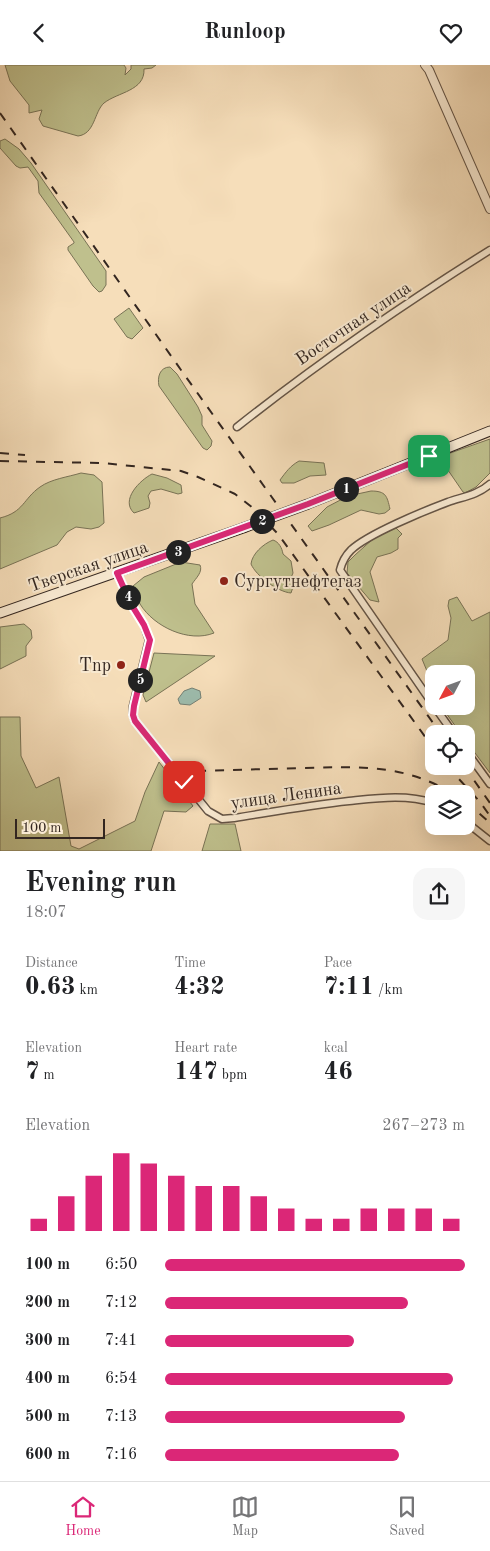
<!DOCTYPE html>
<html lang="en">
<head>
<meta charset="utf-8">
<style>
  :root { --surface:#fff; --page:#f6f6f6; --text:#202124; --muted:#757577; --line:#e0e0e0; --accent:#db2777 }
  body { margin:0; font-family:"Old Standard TT",serif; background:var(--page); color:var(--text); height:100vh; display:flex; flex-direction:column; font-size:19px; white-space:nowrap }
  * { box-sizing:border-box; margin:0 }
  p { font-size:16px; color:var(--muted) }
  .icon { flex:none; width:28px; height:28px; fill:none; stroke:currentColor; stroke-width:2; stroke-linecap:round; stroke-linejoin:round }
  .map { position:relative; height:786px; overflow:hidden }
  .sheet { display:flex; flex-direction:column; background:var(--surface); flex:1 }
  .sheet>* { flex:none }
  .needle { width:32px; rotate:229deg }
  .fabs { position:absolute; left:425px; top:600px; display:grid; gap:10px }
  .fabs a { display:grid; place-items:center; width:50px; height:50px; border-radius:10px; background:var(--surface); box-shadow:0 5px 20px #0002; font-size:25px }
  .scale { position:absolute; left:15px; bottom:12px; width:90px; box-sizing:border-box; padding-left:5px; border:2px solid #332620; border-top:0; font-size:14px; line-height:18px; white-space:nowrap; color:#332620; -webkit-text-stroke:4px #f9ead2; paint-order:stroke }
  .pin { position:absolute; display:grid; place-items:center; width:42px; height:42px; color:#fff; margin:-21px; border-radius:10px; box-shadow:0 2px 8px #0006 }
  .km { position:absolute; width:25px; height:25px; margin:-12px; border-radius:50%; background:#222; color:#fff; font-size:14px; line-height:25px; text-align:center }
  .round { display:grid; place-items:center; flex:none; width:52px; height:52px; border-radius:15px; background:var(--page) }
  .overview { display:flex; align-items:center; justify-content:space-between; height:85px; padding:0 25px }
  h1 { font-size:28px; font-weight:800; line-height:38px }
  .figures { display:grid; grid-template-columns:repeat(3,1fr); gap:8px; height:85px; padding:5px 25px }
  .figures div { display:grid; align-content:center }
  .figures b { font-size:25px; font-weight:800 }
  .figures small { font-size:14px; font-weight:400 }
  .figures p { font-size:14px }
  .chart { height:140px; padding:10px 25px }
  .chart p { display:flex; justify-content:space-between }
  .chart svg { width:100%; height:90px; margin-top:5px; stroke:var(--accent); stroke-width:6 }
  ul { padding:0 25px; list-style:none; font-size:16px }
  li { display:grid; grid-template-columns:80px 60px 1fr; align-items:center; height:38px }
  li i { height:12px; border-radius:6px; background:var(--accent) }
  header { display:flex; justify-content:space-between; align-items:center; height:65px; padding:0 25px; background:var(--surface); font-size:22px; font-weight:800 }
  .dock { display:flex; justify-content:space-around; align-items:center; height:70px; border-top:1px solid var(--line); background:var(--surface); font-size:14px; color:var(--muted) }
  .dock a { display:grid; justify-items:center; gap:2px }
  .dock .current { color:var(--accent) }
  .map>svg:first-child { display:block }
</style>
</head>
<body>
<header><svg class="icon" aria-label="back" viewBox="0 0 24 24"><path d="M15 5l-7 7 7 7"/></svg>Runloop<svg class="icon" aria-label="heart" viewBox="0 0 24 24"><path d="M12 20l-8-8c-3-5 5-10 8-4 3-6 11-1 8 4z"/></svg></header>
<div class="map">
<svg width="490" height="786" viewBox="0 0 490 786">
  <rect width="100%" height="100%" fill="#f6deba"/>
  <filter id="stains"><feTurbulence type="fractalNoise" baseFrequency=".004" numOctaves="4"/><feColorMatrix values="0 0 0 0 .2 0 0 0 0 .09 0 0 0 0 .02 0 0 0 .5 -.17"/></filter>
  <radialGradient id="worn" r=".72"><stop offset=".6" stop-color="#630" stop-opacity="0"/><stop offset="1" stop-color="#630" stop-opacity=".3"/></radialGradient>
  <!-- green -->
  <path fill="#bfc08d" stroke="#797356" d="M5 0H124L126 3 125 10 131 4V0H156L152 3 144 4C145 26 118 27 104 38 94 47 95 69 78 71L43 61 39 54 42 45 29 48V40L10 16Z
    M5 74 19 84 31 98 106 206V220L102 226 99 227 93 221 68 185V182L74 178V177L39 128 38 116 28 102 20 103 16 101 0 83V76Z
    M129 243 143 263 132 274 127 272 114 254Z
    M170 302 177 309 198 342 202 351V360L212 376 211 381 207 385 203 383 159 321C157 312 160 302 170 302Z
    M490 374V408L476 422 465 428 463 427 439 392Z
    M299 396 324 398 326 410 310 411 294 418H282L280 415C286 407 290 401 299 396Z
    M81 408 94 410 102 417 104 458 99 462 91 464 76 462 67 467 57 480 0 504V453C24 447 23 434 40 422 51 414 68 412 81 408Z
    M152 409 167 413 181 420 182 428 178 429 161 424 151 426 148 431 150 438 149 443 134 448C120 435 140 415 152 409Z
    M371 426C386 426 387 431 390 444L385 448 379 449 361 445 329 460 312 466 308 461 327 442 348 431Z
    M396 463 402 469 398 473V484L391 488 377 492 370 507 379 537 370 535 347 508 348 497 355 490 374 473Z
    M273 475C279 477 282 483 283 489L291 496 293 508 290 515 293 522 291 528C278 527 256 511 251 499 252 489 263 479 273 475Z
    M181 497 200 500C203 507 196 513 192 519L195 539 214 568C189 578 154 562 140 539 137 533 136 526 133 521L144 512Z
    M457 532 472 556 490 547V708L466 676V669H461L441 641H466V609H434V623L422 594 448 575 451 553 448 541 449 535Z
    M24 559 31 565 32 573 26 581V591L0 604V562Z
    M154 588 215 591 146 637 143 630Z
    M0 652H20L21 691 36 723 59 712 71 781 79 784 135 756 145 727 159 697 193 741 186 747 164 746 151 786H0Z
    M210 759H235L241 786H202Z"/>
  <!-- water -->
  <path fill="#9dbcad" stroke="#738075" d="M192 623 200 626 201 633 190 640 180 639 178 634 184 626Z"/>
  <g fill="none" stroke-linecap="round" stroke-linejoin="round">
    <!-- minor casing -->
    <g stroke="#645446" stroke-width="9">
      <path id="minor" d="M237 362C318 298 402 240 490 185
        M117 508 131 539 144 560 149 575 133 641V650L135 656 208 746 222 754 234 753C272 747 311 740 349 736 378 733 406 729 434 738
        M434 641 340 505C342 497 345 491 351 485 368 469 424 446 448 437 462 432 478 430 490 419
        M434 641 454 669
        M466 686 490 719
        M466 757 490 776"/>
    </g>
    <!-- tertiary casing -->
    <g stroke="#645446" stroke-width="10">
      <path id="tertiary" d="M425 0 429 5 490 144"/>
    </g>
    <!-- secondary casing -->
    <g stroke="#332620" stroke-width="11">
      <path id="secondary" d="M308 439 490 366
        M0 548 243 463"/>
    </g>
    <!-- minor -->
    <use href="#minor" stroke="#f9ead2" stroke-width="6"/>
    <!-- tertiary -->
    <use href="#tertiary" stroke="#f9ead2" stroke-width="8"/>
    <!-- secondary -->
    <use href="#secondary" stroke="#f9ead2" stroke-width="9"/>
    <!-- rail -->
    <path stroke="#332620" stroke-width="2" stroke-dasharray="9 9" stroke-linecap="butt" d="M0 48 181 305 441 669
      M0 388 25 390
      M0 396 102 398 181 406 198 412 235 429 253 443 278 469 434 684
      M447 701 480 737 490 751
      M464 701 490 738
      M197 706C232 705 266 704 301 703 356 702 404 698 453 729
      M466 737 488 756"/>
    <!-- secondary-bridge casing -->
    <g stroke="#332620" stroke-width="11" stroke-linecap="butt">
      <path id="secondary-bridge" d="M243 463 308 439"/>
    </g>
    <!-- secondary-bridge -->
    <use href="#secondary-bridge" stroke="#f9ead2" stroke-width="9"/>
  </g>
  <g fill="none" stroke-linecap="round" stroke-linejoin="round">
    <!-- route casing -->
    <g stroke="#fff" stroke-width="10">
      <path id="route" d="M184 717 135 656 133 650 134 641 150 575 144 560 131 539 117 508 308 439 429 391"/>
    </g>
    <!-- route -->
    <use href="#route" stroke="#db2777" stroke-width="6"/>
  </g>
  <!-- markers -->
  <g fill="#8f2418" stroke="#f9ead2" stroke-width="2">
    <circle cx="224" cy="516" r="5"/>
    <circle cx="121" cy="600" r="5"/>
  </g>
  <g text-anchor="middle" stroke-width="4" stroke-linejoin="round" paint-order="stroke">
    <!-- street labels -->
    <g font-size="18" fill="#332620" stroke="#f9ead2">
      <text transform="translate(353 258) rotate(-34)" y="6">Восточная улица</text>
      <text transform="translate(88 501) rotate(-19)" y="6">Тверская улица</text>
      <text transform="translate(286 730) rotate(-8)" y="6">улица Ленина</text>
    </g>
    <!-- poi labels -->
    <g font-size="18" fill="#332620" stroke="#f9ead2" text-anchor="start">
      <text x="234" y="522">Сургутнефтегаз</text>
      <text x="111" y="606" text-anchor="end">Tnp</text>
    </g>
  </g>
  <rect width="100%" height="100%" filter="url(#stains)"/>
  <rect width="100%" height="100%" fill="url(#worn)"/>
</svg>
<div class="fabs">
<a><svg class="needle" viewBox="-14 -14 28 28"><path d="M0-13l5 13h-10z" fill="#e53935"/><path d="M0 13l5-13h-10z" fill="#757577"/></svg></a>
<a><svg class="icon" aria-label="locate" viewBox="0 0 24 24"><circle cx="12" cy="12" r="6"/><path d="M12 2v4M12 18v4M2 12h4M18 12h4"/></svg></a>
<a><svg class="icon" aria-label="layers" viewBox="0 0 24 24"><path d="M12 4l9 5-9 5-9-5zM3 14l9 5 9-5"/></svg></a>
</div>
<div class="scale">100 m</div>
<div class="pin" style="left:429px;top:391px;background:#1e9e55"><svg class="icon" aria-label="arrive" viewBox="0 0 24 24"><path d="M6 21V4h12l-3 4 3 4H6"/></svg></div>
<div class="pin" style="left:184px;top:717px;background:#d93025"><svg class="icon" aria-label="check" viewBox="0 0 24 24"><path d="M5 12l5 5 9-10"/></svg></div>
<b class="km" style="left:346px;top:424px">1</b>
<b class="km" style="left:262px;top:456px">2</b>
<b class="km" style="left:178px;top:487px">3</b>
<b class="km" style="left:128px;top:532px">4</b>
<b class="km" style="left:140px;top:615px">5</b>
</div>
<section class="sheet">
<div class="overview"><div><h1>Evening run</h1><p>18:07</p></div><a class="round"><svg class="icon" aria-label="share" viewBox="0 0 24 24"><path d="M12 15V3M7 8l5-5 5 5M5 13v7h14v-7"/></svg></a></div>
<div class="figures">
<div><p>Distance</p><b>0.63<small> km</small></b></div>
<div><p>Time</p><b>4:32</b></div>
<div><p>Pace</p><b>7:11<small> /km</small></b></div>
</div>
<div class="figures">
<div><p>Elevation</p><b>7<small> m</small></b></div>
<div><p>Heart rate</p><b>147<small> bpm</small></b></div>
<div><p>kcal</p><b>46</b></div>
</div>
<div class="chart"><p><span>Elevation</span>267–273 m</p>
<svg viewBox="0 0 160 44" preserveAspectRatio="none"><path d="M5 44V38M15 44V27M25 44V17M35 44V6M45 44V11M55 44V17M65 44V22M75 44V22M85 44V27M95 44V33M105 44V38M115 44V38M125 44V33M135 44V33M145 44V33M155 44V38"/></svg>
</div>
<ul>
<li><b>100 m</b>6:50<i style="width:100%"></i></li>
<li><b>200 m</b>7:12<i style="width:81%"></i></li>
<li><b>300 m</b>7:41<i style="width:63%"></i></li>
<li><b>400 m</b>6:54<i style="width:96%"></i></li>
<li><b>500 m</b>7:13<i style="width:80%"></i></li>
<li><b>600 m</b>7:16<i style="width:78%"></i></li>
</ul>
</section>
<nav class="dock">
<a class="current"><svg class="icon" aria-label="home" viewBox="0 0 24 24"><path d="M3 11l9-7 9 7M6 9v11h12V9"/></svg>Home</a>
<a><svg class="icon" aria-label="map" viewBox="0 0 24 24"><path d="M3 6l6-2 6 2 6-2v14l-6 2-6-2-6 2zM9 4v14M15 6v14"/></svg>Map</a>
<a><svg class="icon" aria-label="saved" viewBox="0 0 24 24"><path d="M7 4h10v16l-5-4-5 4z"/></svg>Saved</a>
</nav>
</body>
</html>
